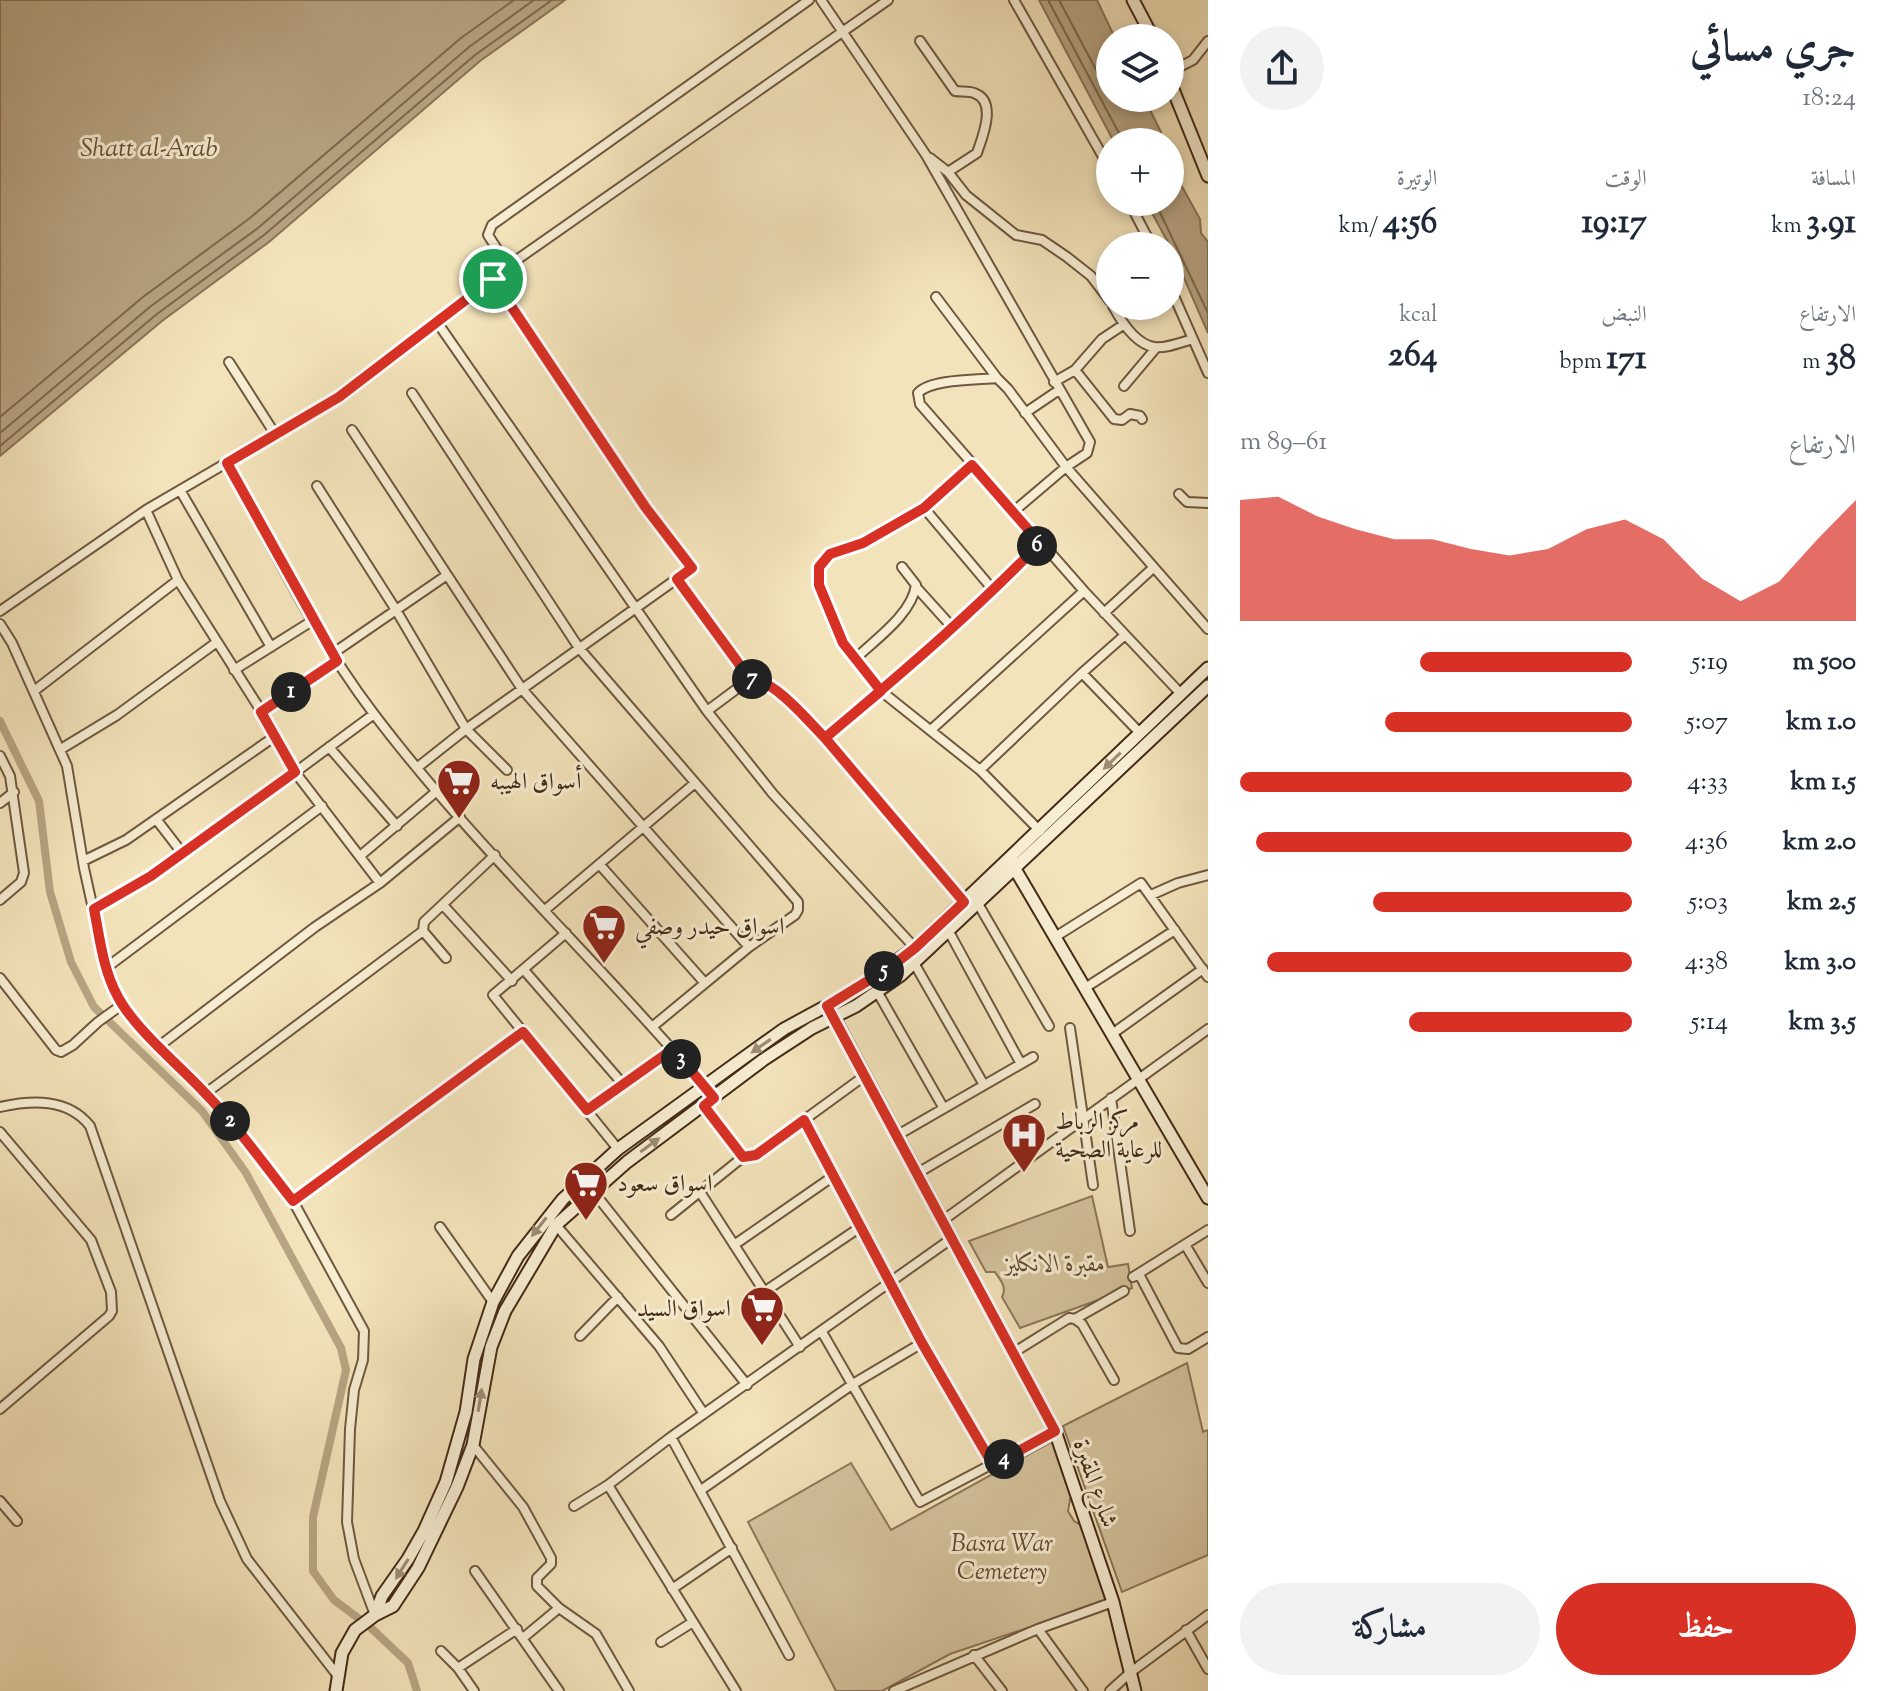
<!DOCTYPE html>
<html lang="ar">
<head>
<meta charset="utf-8">
<style>
  :root { --surface:#fff; --page:#f2f2f3; --text:#1f2937; --muted:#747a83; --accent:#d93025 }
  body { margin:0; font-family:"Sorts Mill Goudy",Amiri,serif; background:var(--page); color:var(--text); direction:rtl; height:100vh; display:flex; flex-direction:column; font-size:30px; white-space:nowrap }
  * { box-sizing:border-box; margin:0 }
  p { font-size:26px; color:var(--muted) }
  .icon { flex:none; width:44px; height:44px; fill:none; stroke:currentColor; stroke-width:2; stroke-linecap:round; stroke-linejoin:round }
  .map { position:relative; flex:1; overflow:hidden; direction:ltr }
  .sheet { display:flex; flex-direction:column; background:var(--surface); width:680px }
  .sheet>* { flex:none }
  .controls { position:absolute; left:1096px; top:24px; display:grid; gap:16px }
  .controls a { display:grid; place-items:center; width:88px; height:88px; border-radius:50%; background:var(--surface); box-shadow:0 4px 12px #0003; font-size:40px }
  .pin { position:absolute; display:grid; place-items:center; width:68px; height:68px; color:#fff; margin:-34px; border:4px solid #fff; border-radius:50%; box-shadow:0 2px 8px #0007 }
  .km { position:absolute; width:40px; height:40px; margin:-20px; border-radius:50%; background:#222; color:#fff; font-size:22px; line-height:40px; text-align:center }
  .round { display:grid; place-items:center; flex:none; width:84px; height:84px; border-radius:42px; background:var(--page) }
  .summary { display:flex; align-items:center; justify-content:space-between; height:136px; padding:0 32px }
  h1 { font-size:44px; font-weight:800; line-height:60px }
  .metrics { display:grid; grid-template-columns:repeat(3,1fr); gap:12px; height:136px; padding:8px 32px }
  .metrics div { display:grid; align-content:center }
  .metrics b { font-size:34px; font-weight:800 }
  .metrics small { font-size:22px; font-weight:400 }
  .metrics p { font-size:22px }
  .chart { height:224px; padding:16px 32px }
  .chart p { display:flex; justify-content:space-between }
  .chart svg { width:100%; height:144px; margin-top:8px; fill:var(--accent); opacity:.7 }
  .primary-button { display:flex; gap:16px; margin-top:auto; padding:16px 32px }
  .primary-button a { flex:1; height:92px; border-radius:48px; background:var(--accent); color:#fff; font-size:32px; font-weight:800; line-height:92px; text-align:center }
  .primary-button a+a { background:var(--page); color:var(--text) }
  ul { padding:0 32px; list-style:none; font-size:26px }
  li { display:grid; grid-template-columns:128px 96px 1fr; align-items:center; height:60px }
  li i { height:20px; border-radius:10px; background:var(--accent) }
  main { display:flex; flex:1; min-height:0 }
  .map>svg:first-child { display:block }
</style>
</head>
<body>
<main>
<section class="sheet">
<div class="summary"><div><h1>جري مسائي</h1><p>18:24</p></div><a class="round"><svg class="icon" aria-label="share" viewBox="0 0 24 24"><path d="M12 15V3M7 8l5-5 5 5M5 13v7h14v-7"/></svg></a></div>
<div class="metrics">
<div><p>المسافة</p><b>3.91<small> km</small></b></div>
<div><p>الوقت</p><b>19:17</b></div>
<div><p>الوتيرة</p><b>4:56<small> /km</small></b></div>
</div>
<div class="metrics">
<div><p>الارتفاع</p><b>38<small> m</small></b></div>
<div><p>النبض</p><b>171<small> bpm</small></b></div>
<div><p>kcal</p><b>264</b></div>
</div>
<div class="chart"><p><span>الارتفاع</span>61–89 m</p>
<svg viewBox="0 0 160 44" preserveAspectRatio="none"><path d="M0 44V7L10 6L20 12L30 16L40 19L50 19L60 22L70 24L80 22L90 16L100 13L110 19L120 31L130 38L140 32L150 19L160 7V44z"/></svg>
</div>
<ul>
<li><b>500 m</b>5:19<i style="width:54%"></i></li>
<li><b>1.0 km</b>5:07<i style="width:63%"></i></li>
<li><b>1.5 km</b>4:33<i style="width:100%"></i></li>
<li><b>2.0 km</b>4:36<i style="width:96%"></i></li>
<li><b>2.5 km</b>5:03<i style="width:66%"></i></li>
<li><b>3.0 km</b>4:38<i style="width:93%"></i></li>
<li><b>3.5 km</b>5:14<i style="width:57%"></i></li>
</ul>
<div class="primary-button"><a>حفظ</a><a>مشاركة</a></div>
</section>
<div class="map">
<svg width="1208" height="1691" viewBox="0 0 1208 1691">
  <rect width="100%" height="100%" fill="#f3e3ba"/>
  <filter id="stains"><feTurbulence type="fractalNoise" baseFrequency=".0025" numOctaves="4"/><feColorMatrix values="0 0 0 0 .2 0 0 0 0 .09 0 0 0 0 .02 0 0 0 .5 -.17"/></filter>
  <radialGradient id="worn" r=".72"><stop offset=".6" stop-color="#630" stop-opacity="0"/><stop offset="1" stop-color="#630" stop-opacity=".3"/></radialGradient>
  <!-- green -->
  <path fill="#d5c49e" stroke="#8c775a" stroke-width="2" d="M1092 1196 1108 1267 1128 1264 1132 1288 1020 1328 1002 1297C1007 1287 1001 1281 995 1272H986L969 1241Z
    M1187 1363 1203 1432 1208 1430V1555L1122 1592 1063 1426Z
    M1053 1441 1071 1494 1068 1511 1074 1521 1083 1526 1107 1601 950 1654 882 1691H836L748 1522 851 1463 891 1530Z"/>
  <!-- water -->
  <path fill="#b7a482" stroke="#897357" stroke-width="2" d="M0 0H565L480 61 269 242 162 321 0 456Z
    M1039 0H1097L1115 38H1110V98H1144L1161 132 1162 142H1114Z
    M1170 165 1200 219 1201 233 1208 242V333L1170 246 1146 202H1170Z"/>
  <g fill="none" stroke-linecap="round" stroke-linejoin="round">
    <!-- shore -->
    <path stroke="#7d674c" stroke-width="2" d="M1048 0 1120 135 1121 142
      M1059 0 1110 96
      M1155 202 1208 313
      M0 417 143 297 250 218 461 38 514 0
      M0 433 151 306 258 228 469 47 534 0
      M0 446 157 314 264 235 475 55 552 0"/>
    <!-- canal -->
    <path stroke="#b7a482" stroke-width="8" d="M0 721 39 801 50 892 71 962 94 1007 202 1111 246 1173 341 1348 346 1370 313 1517V1571L334 1600 358 1618
      M370 1627 408 1663 417 1691"/>
    <!-- street casing -->
    <g stroke="#6f583f" stroke-width="12">
      <path id="street" d="M821 0 926 155 1090 442 1087 453 1066 467 1013 512
        M1014 0 1110 169
        M920 41 955 91C961 92 969 91 974 93 998 101 982 138 977 153L948 172
        M1170 72 1193 60 1208 41
        M930 158 948 172 966 195 1016 235 1042 240 1067 257 1091 276 1110 301
        M1129 202 1152 246
        M508 266 488 235 492 225 809 0
        M1170 287 1208 373
        M936 297 997 378
        M1113 306C1121 321 1136 344 1154 347 1165 349 1182 342 1193 339
        M437 322 707 711 773 794 915 948
        M229 362 275 434
        M1075 370 1114 419 1122 420 1130 414 1140 416 1142 419
        M1054 382 1075 370 1102 339 1123 325
        M1124 386 1156 348
        M412 393 579 648 798 902V910L795 915 749 947 652 1027
        M1025 413 1059 390
        M352 430 522 689 749 947
        M227 463C273 548 315 637 374 714 474 846 597 960 704 1086
        M972 465 924 508 863 543 830 554 819 567V585L843 643 881 691 980 770 1040 831
        M317 486 396 610 466 729 507 770
        M180 490 271 647
        M1179 494 1187 502 1208 503
        M924 508 994 591
        M146 510 178 580 258 706 295 772 380 883
        M677 579 750 679
        M916 587 953 628
        M0 611 146 510 339 397 508 266 888 0
        M1104 613 1153 568
        M0 624 12 643 67 766 84 868 106 968 119 999 158 1047 206 1093 246 1139 293 1201 364 1331 363 1360 354 1390 350 1429 347 1522 354 1559 375 1615
        M332 654 447 575
        M855 659C876 639 912 614 916 585L902 567
        M234 670 312 621
        M1082 673 1140 733
        M34 691 178 580
        M1181 694 1084 591 920 404 918 393C931 379 976 380 997 378L1008 389 1066 467 1208 629
        M707 711 750 679 760 680 771 686 825 738 964 902
        M261 712 337 661
        M932 729 1084 591
        M825 738 984 601 1040 543
        M329 747 397 826
        M61 749 117 715 217 642
        M0 756 10 776 24 873 21 882 0 900
        M418 767 466 729 692 568 646 508 493 279
        M980 770 1082 673 1125 635
        M0 803 14 792
        M156 819 183 854
        M360 856 437 791
        M83 861 126 840 274 737
        M600 865 704 982
        M1151 895 1178 883 1208 875
        M977 902 1049 1026
        M443 905 512 981
        M94 909 151 876 205 839 374 714
        M545 910 695 783
        M948 930 1021 1064
        M566 933 493 995 618 1149
        M1055 937 1141 883 1208 977
        M446 958 423 931 424 922 495 855
        M914 963 984 1085
        M106 968 322 806
        M524 970 622 1083
        M0 978 56 1050 61 1052 73 1045 98 1022 123 1004
        M1085 988 1175 930
        M878 993 943 1107
        M1070 1028 1093 1185
        M1112 1034 1203 969
        M158 1047 315 927 380 883 460 817
        M206 1093 423 931
        M1111 1098 1130 1231
        M704 1106 743 1157
        M0 1107C32 1100 68 1098 90 1126L220 1501 247 1559 338 1676
        M587 1110 673 1049
        M804 1120 922 1343 993 1465
        M0 1132 91 1240 111 1292 112 1311 109 1316 0 1409
        M896 1136 1033 1057
        M916 1174 1035 1104
        M592 1190 747 1385
        M700 1192 800 1347
        M293 1201 523 1032
        M671 1215 743 1157 756 1155 863 1077
        M942 1221 1208 1029
        M556 1225 659 1346 704 1414
        M440 1227 493 1302
        M734 1245 835 1175
        M1186 1246 1208 1283
        M1139 1274 1178 1348 1188 1349 1208 1337
        M1133 1277 1208 1230
        M764 1292 862 1226
        M1075 1319 1082 1324 1114 1380
        M822 1332 920 1502 1055 1431
        M580 1336 618 1297
        M1013 1353 1069 1318 1075 1319 1124 1291
        M671 1437 789 1655
        M473 1445 523 1507 551 1558V1564L537 1578V1586L559 1608 596 1634 629 1691
        M608 1485 736 1691
        M701 1490 853 1384 922 1343
        M0 1501 17 1521
        M574 1506 608 1485 671 1437 951 1239
        M475 1571 559 1691
        M672 1589 732 1548
        M1038 1629 1083 1691
        M1186 1630 1208 1669
        M523 1638 559 1608
        M661 1642 693 1622
        M441 1651 458 1668 474 1691
        M974 1655 1002 1691
        M458 1668 517 1629
        M894 1691 1038 1629 1113 1602
        M1110 1691 1131 1672 1208 1615"/>
    </g>
    <!-- secondary casing -->
    <g stroke="#432a16" stroke-width="15">
      <path id="secondary" d="M1133 0 1153 38
        M1170 82 1208 176
        M1015 869 1208 1198
        M831 1012 1055 1431 1113 1602 1135 1691
        M375 1615 382 1596 408 1559 424 1531 446 1482 466 1412 474 1359 493 1302 518 1256 563 1199 618 1149 731 1067 784 1029 852 992 915 948 1208 668
        M336 1691 342 1653 355 1630 375 1615 393 1606 418 1568 457 1487 473 1445 491 1347 505 1311 556 1225 627 1162 763 1060 812 1028 856 1006 901 975 1208 686"/>
    </g>
    <!-- street -->
    <use href="#street" stroke="#f7edd2" stroke-width="8"/>
    <!-- secondary -->
    <use href="#secondary" stroke="#f7edd2" stroke-width="11"/>
  </g>
  <!-- one-way arrows -->
  <defs><path id="oneway-solid" d="M-6-.8H1V-3.2L6.5 0L1 3.2V.8H-6Z" transform="scale(2)"/></defs>
  <g fill="#9d8c74">
    <use href="#oneway-solid" transform="translate(1112 761) rotate(136)"/>
    <use href="#oneway-solid" transform="translate(761 1046) rotate(145)"/>
    <use href="#oneway-solid" transform="translate(650 1145) rotate(-36)"/>
    <use href="#oneway-solid" transform="translate(539 1227) rotate(128)"/>
    <use href="#oneway-solid" transform="translate(480 1400) rotate(-81)"/>
    <use href="#oneway-solid" transform="translate(402 1569) rotate(122)"/>
  </g>
  <g fill="none" stroke-linecap="round" stroke-linejoin="round">
    <!-- route casing -->
    <g stroke="#fff" stroke-width="16">
      <path id="route" d="M493 279 339 397 227 463 337 661 261 712 295 772 151 876 94 909C100 939 103 970 118 997 135 1029 179 1065 204 1092 237 1126 264 1164 293 1201L523 1032 587 1110 673 1049 714 1098 704 1106 743 1157 756 1155 804 1120 922 1343 993 1465 1055 1431 827 1006 892 966 915 948 964 902 825 738C899 675 973 613 1040 543L972 465 924 508 863 543 830 554 819 567V585L843 643 881 691 825 738C808 721 774 679 750 679L677 579 692 568 646 508 493 279"/>
    </g>
    <!-- route -->
    <use href="#route" stroke="#d93025" stroke-width="10"/>
  </g>
  <!-- icons -->
  <defs>
    <g id="supermarket-pin" transform="scale(2.3)"><path d="M0 17L-7.5 6A9.5 9.5 0 1 1 7.5 6Z" fill="#8f2418" stroke="#f7edd2"/><path d="M-6-5.5h2.5l.6 2H6L4.5 2H-2.5L-4.4-4H-6ZM-1.5 3.2a1.3 1.3 0 1 0 .1 0ZM3 3.2a1.3 1.3 0 1 0 .1 0Z" fill="#fff"/></g>
    <g id="hospital-pin" transform="scale(2.3)"><path d="M0 17L-7.5 6A9.5 9.5 0 1 1 7.5 6Z" fill="#8f2418" stroke="#f7edd2"/><path d="M-5-5h3v3.5h4V-5h3V5h-3V1.5h-4V5h-3Z" fill="#fff"/></g>
  </defs>
  <g fill-rule="evenodd">
    <use href="#supermarket-pin" x="459" y="781"/>
    <use href="#supermarket-pin" x="604" y="926"/>
    <use href="#hospital-pin" x="1024" y="1135"/>
    <use href="#supermarket-pin" x="586" y="1183"/>
    <use href="#supermarket-pin" x="762" y="1308"/>
  </g>
  <g text-anchor="middle" stroke-width="6" stroke-linejoin="round" paint-order="stroke">
    <!-- poi labels -->
    <g font-size="24" fill="#432a16" stroke="#f7edd2" text-anchor="start">
      <text x="490" y="789">أسواق الهيبه</text>
      <text x="635" y="934">اسواق حيدر وصفي</text>
      <text x="1055" y="1129">مركز الرباط<tspan x="1055" dy="28">للرعاية الصحية</tspan></text>
      <text x="617" y="1191">اسواق سعود</text>
      <text x="731" y="1316" text-anchor="end">اسواق السيد</text>
    </g>
    <!-- park labels -->
    <g font-size="24" font-style="italic" fill="#604931" stroke="#f7edd2">
      <text x="1055" y="1271">مقبرة الانكليز</text>
      <text x="1002" y="1551">Basra War<tspan x="1002" dy="28">Cemetery</tspan></text>
    </g>
    <!-- street labels -->
    <g font-size="24" fill="#432a16" stroke="#f7edd2">
      <text transform="translate(1096 1483) rotate(71)" y="8">شارع المقبرة</text>
    </g>
    <!-- water labels -->
    <g font-size="26" font-style="italic" fill="#664f36" stroke="#f7edd2">
      <text x="149" y="156">Shatt al-Arab</text>
    </g>
  </g>
  <rect width="100%" height="100%" filter="url(#stains)"/>
  <rect width="100%" height="100%" fill="url(#worn)"/>
</svg>
<div class="controls">
<a><svg class="icon" aria-label="layers" viewBox="0 0 24 24"><path d="M12 4l9 5-9 5-9-5zM3 14l9 5 9-5"/></svg></a>
<a>+</a>
<a>−</a>
</div>
<div class="pin" style="left:493px;top:279px;background:#1e9e55"><svg class="icon" aria-label="arrive" viewBox="0 0 24 24"><path d="M6 21V4h12l-3 4 3 4H6"/></svg></div>
<b class="km" style="left:291px;top:692px">1</b>
<b class="km" style="left:230px;top:1121px">2</b>
<b class="km" style="left:681px;top:1059px">3</b>
<b class="km" style="left:1004px;top:1459px">4</b>
<b class="km" style="left:884px;top:971px">5</b>
<b class="km" style="left:1037px;top:546px">6</b>
<b class="km" style="left:752px;top:679px">7</b>
</div>
</main>
</body>
</html>
